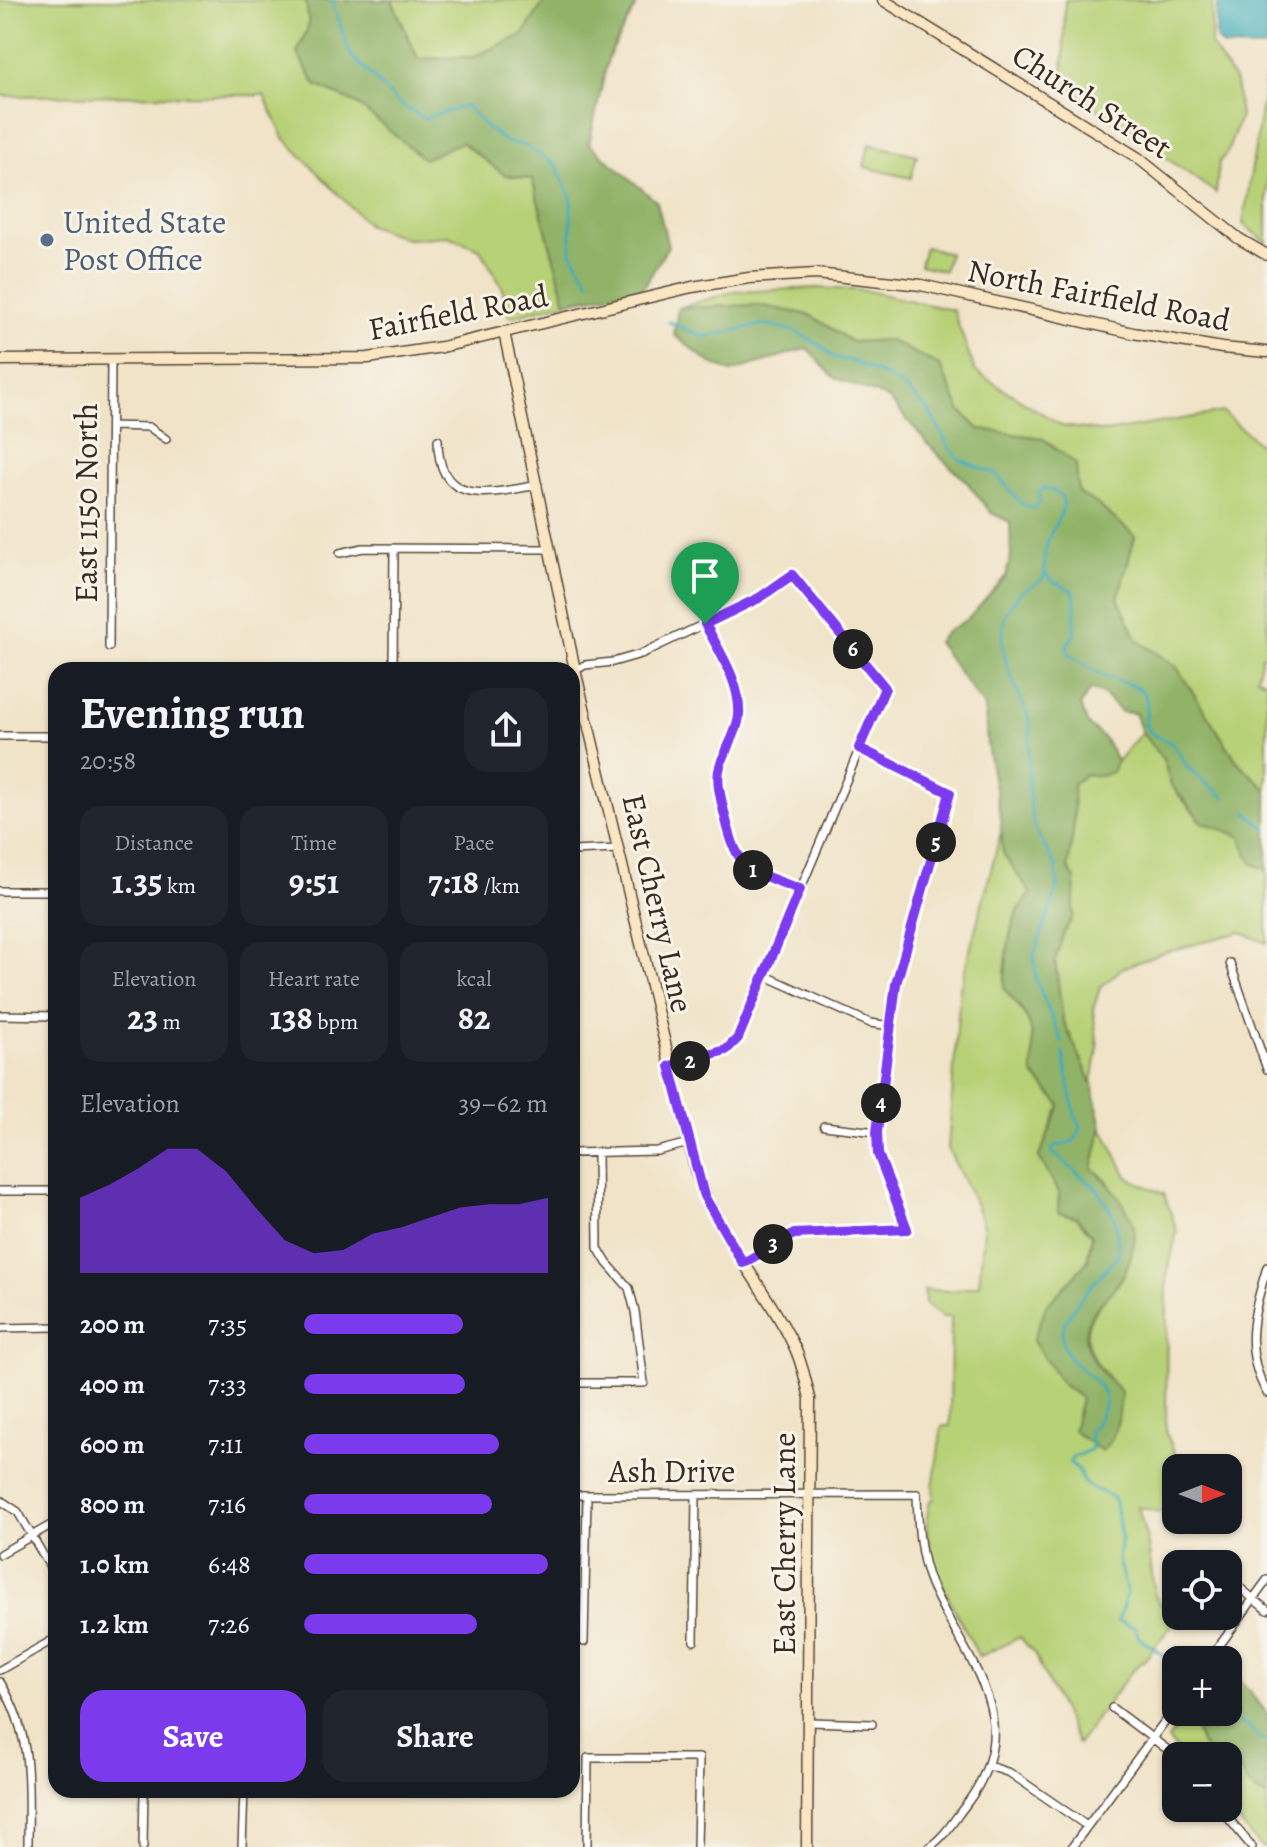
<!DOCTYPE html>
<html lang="en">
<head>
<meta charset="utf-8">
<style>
  :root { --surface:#171b24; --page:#20242c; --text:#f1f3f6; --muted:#9ea1a6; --accent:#7c3aed }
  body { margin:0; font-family:Alegreya,serif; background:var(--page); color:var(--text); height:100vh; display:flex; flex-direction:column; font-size:30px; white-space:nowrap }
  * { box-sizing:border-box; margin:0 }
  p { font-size:26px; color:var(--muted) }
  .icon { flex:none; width:44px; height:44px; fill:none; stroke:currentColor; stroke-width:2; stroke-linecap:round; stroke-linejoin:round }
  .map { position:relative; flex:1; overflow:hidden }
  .details { position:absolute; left:48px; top:662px; width:532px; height:1136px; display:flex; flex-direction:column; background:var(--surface); border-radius:24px; box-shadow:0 2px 6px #0004 }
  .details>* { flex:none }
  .needle { width:52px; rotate:90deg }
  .controls { position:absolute; left:1162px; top:1454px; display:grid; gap:16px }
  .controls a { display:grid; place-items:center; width:80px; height:80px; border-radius:16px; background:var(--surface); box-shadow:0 2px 6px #0004; font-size:40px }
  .pin { position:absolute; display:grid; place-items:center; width:68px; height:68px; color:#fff; margin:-82px -34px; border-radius:50% 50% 50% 0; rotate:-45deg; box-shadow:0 0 8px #0007 }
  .pin .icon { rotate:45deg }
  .km { position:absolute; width:40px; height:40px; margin:-20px; border-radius:50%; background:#222; color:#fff; font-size:22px; line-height:40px; text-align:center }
  .round { display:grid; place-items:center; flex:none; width:84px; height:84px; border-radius:24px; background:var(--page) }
  .headline { display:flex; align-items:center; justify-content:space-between; height:136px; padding:0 32px }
  h1 { font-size:44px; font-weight:700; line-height:60px }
  .stats { display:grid; grid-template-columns:repeat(3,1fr); gap:12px; height:136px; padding:8px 32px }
  .stats div { display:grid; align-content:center; border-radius:20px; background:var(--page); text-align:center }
  .stats b { font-size:34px; font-weight:700 }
  .stats small { font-size:22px; font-weight:400 }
  .stats p { font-size:22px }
  .chart { height:224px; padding:16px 32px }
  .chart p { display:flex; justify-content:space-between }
  .chart svg { width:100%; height:144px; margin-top:8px; fill:var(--accent); opacity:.7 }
  .action { display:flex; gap:16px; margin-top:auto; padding:16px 32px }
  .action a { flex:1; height:92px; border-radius:24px; background:var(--accent); color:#fff; font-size:32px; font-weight:700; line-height:92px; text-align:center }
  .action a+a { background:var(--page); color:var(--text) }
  ul { padding:0 32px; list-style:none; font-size:26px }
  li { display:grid; grid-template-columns:128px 96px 1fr; align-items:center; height:60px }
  li i { height:20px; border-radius:10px; background:var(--accent) }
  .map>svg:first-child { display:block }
</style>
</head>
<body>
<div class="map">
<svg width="1267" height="1847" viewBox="0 0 1267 1847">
  <rect width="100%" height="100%" fill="#f7f3e8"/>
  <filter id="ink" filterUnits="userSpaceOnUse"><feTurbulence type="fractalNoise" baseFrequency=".0125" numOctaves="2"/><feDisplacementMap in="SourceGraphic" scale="16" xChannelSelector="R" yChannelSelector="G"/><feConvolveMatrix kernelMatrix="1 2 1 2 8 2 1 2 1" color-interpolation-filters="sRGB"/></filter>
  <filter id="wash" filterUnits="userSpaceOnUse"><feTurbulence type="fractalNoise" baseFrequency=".006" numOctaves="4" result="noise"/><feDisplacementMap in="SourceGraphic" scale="32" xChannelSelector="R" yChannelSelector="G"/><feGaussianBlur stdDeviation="1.8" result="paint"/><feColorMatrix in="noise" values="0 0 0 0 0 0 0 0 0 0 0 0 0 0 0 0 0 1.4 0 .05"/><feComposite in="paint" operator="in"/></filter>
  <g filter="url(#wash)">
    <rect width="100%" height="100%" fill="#f0e3c7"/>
    <!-- green -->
    <path fill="#b7d177" stroke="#797e4a" stroke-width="2" d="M0 0H306L309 25 297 53 316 85 357 104 424 158 461 142 505 175 532 179 566 302 511 317 508 315 502 287 480 249 448 236 408 239 368 225 284 138 264 95 0 96Z
      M392 0H545L523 35 473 57 418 59Z
      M1065 0H1212L1211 45 1236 83 1240 117 1227 153 1219 162 1216 193 1063 85Z
      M1267 72V243L1243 224Z
      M869 144 917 155 911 178 864 167Z
      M925 247 949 253 944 271 920 265Z
      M817 288 867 291 953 310 975 371 1062 426 1106 432 1223 412 1267 451V655L1262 656 1257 677 1267 683V790L1237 761 1176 667 1138 641 1118 598 1135 536 1097 504 1078 493 1075 464 1042 438 979 429 960 410 940 366 889 340 852 342 810 315 758 305 678 308 732 292Z
      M1142 733 1163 759 1171 785 1202 822 1241 836 1252 863 1267 870V943L1240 932 1162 953 1122 968 1100 988 1093 1010 1098 1047 1092 1083 1063 1020 1055 961 1064 932 1073 916 1075 880 1068 867 1073 784 1085 774C1107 777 1106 775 1119 759 1126 750 1134 741 1142 733Z
      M1001 832 1003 853 1031 894C1006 916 1007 958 1004 989 1036 1022 1033 1031 1033 1074L1060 1105 1039 1157 1059 1192 1092 1235 1062 1384 1081 1398 1121 1393C1080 1346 1072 1330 1118 1284L1121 1204 1106 1179 1092 1168 1102 1127 1128 1178 1164 1194 1177 1231 1167 1277 1166 1433 1182 1468H1176V1516L1138 1507 1148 1545 1155 1596 1174 1622 1147 1657 1130 1673 1078 1744 1034 1653 1020 1637 979 1657C958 1613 915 1550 930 1501L934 1499 933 1487 942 1426H950L951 1317H942L925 1304 924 1290 951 1291 979 1285 984 1229 976 1205 948 1149 960 988Z
      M1189 1712 1201 1743 1209 1756H1182L1168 1740Z
      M1228 1764 1238 1768 1251 1789 1267 1797V1847H1260L1228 1808Z"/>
    <!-- forest -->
    <path fill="#91b368" stroke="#666e43" stroke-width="2" d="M306 0H392L418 59 473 57 523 35 545 0H639L608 58 589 144 657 202 668 246 643 288 566 302 532 179 505 175 461 142 424 159 357 104 316 85 297 53 309 25Z
      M758 305 810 315 852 342 889 340 940 366 960 410 979 429 1042 438 1076 464 1078 493 1097 504 1135 536 1118 598 1138 641 1176 666 1237 761 1267 790V870L1252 863 1240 836 1202 822 1191 809 1171 785 1163 759 1142 733 1135 713 1121 712 1103 694 1091 689 1080 705 1088 725 1104 738 1117 761 1112 772 1101 776 1085 774 1073 784 1074 824 1068 867 1075 880 1073 917 1064 932 1055 961 1063 1020 1092 1083 1102 1127 1092 1168C1107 1180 1130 1208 1134 1228 1137 1243 1127 1273 1117 1285 1103 1302 1081 1317 1086 1342 1090 1362 1108 1378 1121 1392 1119 1416 1119 1433 1102 1451L1073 1431 1081 1398 1062 1384 1033 1341 1046 1306 1088 1261 1092 1235 1076 1217 1058 1212 1059 1192 1039 1157 1060 1105 1033 1074C1033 1031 1036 1022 1004 989 1007 957 1007 917 1031 894L1003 853 1000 814 987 745 985 708 937 642 946 632 969 618 1006 576 1011 555 1010 522 991 513 966 481 939 456 889 399 833 377 807 348 731 372 709 362 674 335 678 308Z
      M1228 1665 1267 1713V1797L1251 1789 1238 1768 1228 1764V1756H1209L1201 1743 1189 1712H1228Z"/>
    <!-- water -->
    <path fill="#3babb7" stroke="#3b6a6a" stroke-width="2" d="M1217 0H1267V45L1264 48 1224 47 1216 39Z"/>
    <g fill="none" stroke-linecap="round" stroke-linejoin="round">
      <!-- stream -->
      <path stroke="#3babb7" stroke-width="3" d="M332 0 350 54 398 103 424 118 467 106 487 128 506 142 523 145 555 164 571 196V252L589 281
        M669 322 705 337 766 324 794 331 820 345 835 358 851 361 881 374 903 386 928 410 949 447 961 460 996 474 1022 504 1033 509 1039 503V491L1044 488C1081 496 1055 519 1048 540 1044 551 1044 561 1045 573
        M1045 573 1042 580 1019 593 1004 617 1002 642 1006 664 1030 721 1028 787 1033 825 1056 867 1058 887 1034 955 1036 980 1062 1042
        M1045 573 1051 580 1073 591C1078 606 1073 619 1075 634L1067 645 1069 655 1102 675 1136 687 1145 694 1147 707 1145 725 1152 734 1173 744 1188 768 1225 798
        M1247 812 1267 829
        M1063 1052 1075 1116 1081 1126C1077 1141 1072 1145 1056 1145L1051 1151 1098 1190 1115 1219 1119 1254C1105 1271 1062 1313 1062 1335 1063 1381 1136 1375 1089 1432L1092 1449 1072 1458 1070 1463 1079 1470C1081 1490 1100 1489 1114 1498L1121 1537 1118 1560 1127 1593 1118 1621 1136 1628 1138 1637 1166 1657
        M1228 1706 1236 1710V1714L1232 1718 1249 1728 1267 1744"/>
    </g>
  </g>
  <g filter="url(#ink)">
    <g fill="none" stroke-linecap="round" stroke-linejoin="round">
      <!-- street casing -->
      <g stroke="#564637" stroke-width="10">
        <path id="street" d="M111 426 149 427 166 439
          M438 440C438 509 491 493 538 485
          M340 553 363 548 550 549
          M705 624C718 651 741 683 739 714 738 732 725 749 720 766 716 780 720 794 723 808 738 870 742 868 800 889
          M109 647 111 360
          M393 670 394 549
          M574 671 585 665 613 662 641 654 759 598 792 575 885 688 738 1038 726 1050 670 1066
          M0 736H56
          M572 851 618 849
          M0 891H56
          M1230 963 1267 1069
          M764 975 870 1023 891 1026
          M0 1015 56 1016
          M824 1126 877 1132
          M572 1153 657 1151 689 1143
          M0 1191H56
          M743 1263 794 1234 907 1229 878 1154 877 1132 896 984 950 793 859 748
          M1267 1267C1254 1312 1242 1349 1267 1393
          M0 1328 56 1327
          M572 1383H644L635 1311 629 1288 607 1263 598 1248 597 1152
          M572 1495 917 1494C918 1524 919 1555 931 1584 966 1664 1031 1719 965 1806 954 1820 944 1838 929 1847
          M0 1500 18 1512 56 1577
          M0 1554 56 1522
          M1228 1578 1267 1610
          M694 1641 696 1495
          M584 1642 587 1495
          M1209 1660 1267 1580
          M0 1670 56 1638
          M0 1682C34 1737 28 1786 28 1847
          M1112 1708 1176 1756
          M809 1722 872 1724
          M989 1766 1010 1773 1087 1826
          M1220 1808 1252 1847
          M143 1847 144 1790
          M242 1847 244 1790
          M587 1847 588 1758H699L697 1847
          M1072 1847 1176 1706"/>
      </g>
      <!-- secondary casing -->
      <g stroke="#564637" stroke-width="13">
        <path id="secondary" d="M883 0 1137 157 1238 238 1267 255
          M504 332 575 670 696 1172C717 1236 764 1284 793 1344 802 1361 805 1379 810 1398L807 1847
          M0 360 368 358 442 347 692 287 749 278 816 274 921 285 1133 333 1222 348 1267 352"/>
      </g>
      <!-- street -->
      <use href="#street" stroke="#fff" stroke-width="7"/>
      <!-- secondary -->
      <use href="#secondary" stroke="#fbe6c4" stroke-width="10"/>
    </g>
  </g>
  <g fill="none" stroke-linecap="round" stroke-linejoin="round" filter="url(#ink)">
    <!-- route casing -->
    <g stroke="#fff" stroke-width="16">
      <path id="route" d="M792 575 885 688 859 748 950 793 896 984 877 1132 878 1154 907 1229 794 1234 743 1263 704 1196 670 1066 726 1050 738 1038 800 889C741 868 738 870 723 808 720 794 716 780 720 766 725 750 738 732 739 715 741 683 719 651 705 624L759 598Z"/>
    </g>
    <!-- route -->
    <use href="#route" stroke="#7c3aed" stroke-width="10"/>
  </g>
  <!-- markers -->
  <circle fill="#5c6f8a" stroke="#f7f3e8" stroke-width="3" cx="47" cy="240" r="8"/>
  <g text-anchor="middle" stroke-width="6" stroke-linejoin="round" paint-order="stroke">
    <!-- street labels -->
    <g font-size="32" fill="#3b2a1e" stroke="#f7f3e8">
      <text transform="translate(1092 101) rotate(33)" y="11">Church Street</text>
      <text transform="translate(1099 295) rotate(11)" y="11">North Fairfield Road</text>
      <text transform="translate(458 312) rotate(-11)" y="11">Fairfield Road</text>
      <text transform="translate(86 503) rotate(-90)" y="11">East 1150 North</text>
      <text transform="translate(658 903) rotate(77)" y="11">East Cherry Lane</text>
      <text x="672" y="1482">Ash Drive</text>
      <text transform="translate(784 1544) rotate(-90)" y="11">East Cherry Lane</text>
    </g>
    <!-- service labels -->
    <g font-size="32" fill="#4e5e75" stroke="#f7f3e8" text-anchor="start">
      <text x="63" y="233">United State<tspan x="63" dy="37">Post Office</tspan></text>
    </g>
  </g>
</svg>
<div class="controls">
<a><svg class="needle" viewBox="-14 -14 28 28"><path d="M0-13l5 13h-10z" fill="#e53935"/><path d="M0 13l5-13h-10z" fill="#9ea1a6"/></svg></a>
<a><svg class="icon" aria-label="locate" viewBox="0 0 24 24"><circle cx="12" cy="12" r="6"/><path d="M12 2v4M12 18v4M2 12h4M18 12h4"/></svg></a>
<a>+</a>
<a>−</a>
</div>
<div class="pin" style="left:705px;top:624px;background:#1e9e55"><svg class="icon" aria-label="arrive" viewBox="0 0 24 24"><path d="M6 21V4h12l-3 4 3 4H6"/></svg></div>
<b class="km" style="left:753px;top:870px">1</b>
<b class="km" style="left:690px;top:1061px">2</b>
<b class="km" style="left:773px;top:1244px">3</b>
<b class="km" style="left:881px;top:1103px">4</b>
<b class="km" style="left:936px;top:842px">5</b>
<b class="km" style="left:853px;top:649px">6</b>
<section class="details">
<div class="headline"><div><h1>Evening run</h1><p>20:58</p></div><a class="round"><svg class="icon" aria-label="share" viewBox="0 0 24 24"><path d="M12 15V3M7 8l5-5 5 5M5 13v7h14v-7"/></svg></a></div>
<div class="stats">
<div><p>Distance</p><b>1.35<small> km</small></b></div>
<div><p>Time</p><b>9:51</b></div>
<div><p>Pace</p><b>7:18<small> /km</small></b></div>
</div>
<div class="stats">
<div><p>Elevation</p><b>23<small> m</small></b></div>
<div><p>Heart rate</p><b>138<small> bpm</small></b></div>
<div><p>kcal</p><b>82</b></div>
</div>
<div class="chart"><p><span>Elevation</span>39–62 m</p>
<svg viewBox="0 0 160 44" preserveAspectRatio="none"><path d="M0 44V21L10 17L20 12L30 6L40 6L50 13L60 24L70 34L80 38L90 37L100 32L110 30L120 27L130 24L140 23L150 23L160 21V44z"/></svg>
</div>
<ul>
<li><b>200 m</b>7:35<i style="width:65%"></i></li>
<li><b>400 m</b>7:33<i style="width:66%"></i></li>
<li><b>600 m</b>7:11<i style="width:80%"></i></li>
<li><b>800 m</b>7:16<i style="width:77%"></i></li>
<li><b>1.0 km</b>6:48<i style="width:100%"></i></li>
<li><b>1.2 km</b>7:26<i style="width:71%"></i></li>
</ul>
<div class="action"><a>Save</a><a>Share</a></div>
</section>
</div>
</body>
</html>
